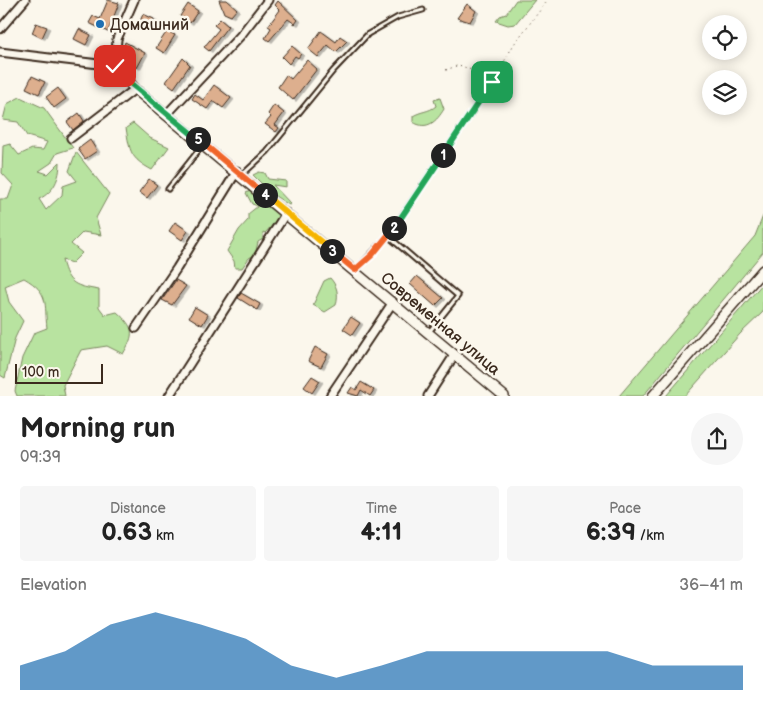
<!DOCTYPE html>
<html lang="en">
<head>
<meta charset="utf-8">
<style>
  :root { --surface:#fff; --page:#f6f6f6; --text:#222; --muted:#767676; --accent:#1f6fb2 }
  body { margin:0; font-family:"Balsamiq Sans",sans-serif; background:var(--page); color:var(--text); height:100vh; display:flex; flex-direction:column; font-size:19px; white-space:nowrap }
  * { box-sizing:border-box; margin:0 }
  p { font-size:16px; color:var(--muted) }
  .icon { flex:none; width:28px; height:28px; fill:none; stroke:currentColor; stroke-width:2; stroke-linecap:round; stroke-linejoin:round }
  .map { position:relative; height:396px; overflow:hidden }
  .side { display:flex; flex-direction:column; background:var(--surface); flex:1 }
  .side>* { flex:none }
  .tools { position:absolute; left:702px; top:15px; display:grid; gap:10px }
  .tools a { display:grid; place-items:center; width:45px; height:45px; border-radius:50%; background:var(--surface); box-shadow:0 2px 12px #0003; font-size:25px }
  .scale { position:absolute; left:15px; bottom:12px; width:88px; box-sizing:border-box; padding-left:5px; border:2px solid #3b2a1e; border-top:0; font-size:14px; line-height:18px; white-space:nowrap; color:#3b2a1e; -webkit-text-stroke:4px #fbf7ec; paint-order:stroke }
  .pin { position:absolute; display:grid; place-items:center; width:42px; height:42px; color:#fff; margin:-21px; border-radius:10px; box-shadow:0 2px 8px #0006 }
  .km { position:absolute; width:25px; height:25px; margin:-12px; border-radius:50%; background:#222; color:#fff; font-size:14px; line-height:25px; text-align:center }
  .round { display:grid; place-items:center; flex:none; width:52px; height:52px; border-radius:26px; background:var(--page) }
  .overview { display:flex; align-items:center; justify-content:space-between; height:85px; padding:0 20px }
  h1 { font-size:28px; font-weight:700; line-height:38px }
  .stats { display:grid; grid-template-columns:repeat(3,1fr); gap:8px; height:85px; padding:5px 20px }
  .stats div { display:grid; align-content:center; border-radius:5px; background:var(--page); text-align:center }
  .stats b { font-size:25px; font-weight:700 }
  .stats small { font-size:14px; font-weight:400 }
  .stats p { font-size:14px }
  .chart { height:140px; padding:10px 20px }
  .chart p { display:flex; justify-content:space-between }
  .chart svg { width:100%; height:90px; margin-top:5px; fill:var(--accent); opacity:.7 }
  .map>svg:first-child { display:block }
</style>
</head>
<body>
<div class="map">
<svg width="763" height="396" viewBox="0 0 763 396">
  <defs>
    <filter id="shadow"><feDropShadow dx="3" dy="1.5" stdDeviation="0" flood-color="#0004"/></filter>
  </defs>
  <rect width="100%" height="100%" fill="#fbf7ec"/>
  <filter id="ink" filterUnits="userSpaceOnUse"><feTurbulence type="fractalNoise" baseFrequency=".02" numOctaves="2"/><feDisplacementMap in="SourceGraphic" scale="10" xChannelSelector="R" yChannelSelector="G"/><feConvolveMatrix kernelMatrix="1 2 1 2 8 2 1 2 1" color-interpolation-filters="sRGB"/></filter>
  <g filter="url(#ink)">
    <!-- green -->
    <path fill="#b8e3a0" stroke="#7a865f" d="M516 0H535L515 24 508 25 496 21 500 16 506 14Z
      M20 97 44 108 73 148 57 153 51 163 39 171 48 174 60 162C60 178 54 192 39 199L46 210 62 195 63 186 77 181 69 171 76 152 109 194 96 218 101 235 83 232 71 244 82 253 72 263 62 260C68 285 76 286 99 290V307L105 315 117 312C135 328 135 334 123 354L107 346 81 350 63 385 65 396H17L15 391 22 358 34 333 47 328C44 303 50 293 24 278L5 286 9 302 23 321 15 338 5 378 0 375V199H8L13 185 2 173 3 146 10 144 19 155 32 149 43 150 47 142 27 136 18 122 3 120 7 104Z
      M440 98 444 109C437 121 427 131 413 122V116C421 111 429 112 436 106L434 100Z
      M133 123 150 138 169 147 152 170C130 158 130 152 126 128Z
      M259 172 265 173 268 179 286 181V187L273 185 291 204 289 205 272 194 253 175Z
      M252 190 280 217 265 233 263 232V239L258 242 255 255 249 258 242 268H235L234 261 227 251 239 230 248 220V214L258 206 252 204 246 193Z
      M763 216V252L643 396H619L755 236Z
      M330 278C337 286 339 293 336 305L325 312 313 305 324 281Z
      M763 283V312L740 334 685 396H666Z"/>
    <!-- building -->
    <path fill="#ddaf8e" stroke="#3b2a1e" filter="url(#shadow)" d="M108 0 119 3 108 32 89 23 93 16 100 19Z
      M219 0H227L237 9 231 16 224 13Z
      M278 1 298 20 295 24 288 19 269 41 265 38 271 28 268 26 280 10 275 5Z
      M188 4 198 11 190 23 180 16Z
      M467 4 476 11 470 22 457 18Z
      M143 14 154 19 150 29 139 24Z
      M220 19 228 26 209 51 204 47 219 29 214 25Z
      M36 23 47 27 42 38 32 33Z
      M79 29 91 35 86 45 74 39Z
      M167 31 175 35 164 53 156 48Z
      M321 31 336 42 340 36 347 41 336 52 328 45 318 57 308 49Z
      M125 42 145 53 137 68 121 57Z
      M292 46 301 54 298 58 295 56 289 64 282 57Z
      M183 58 190 65 174 88 166 82Z
      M307 60 317 69 293 100 278 87 286 75 291 79Z
      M32 76 45 82 39 94 26 88Z
      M214 85 231 98 223 108 213 101 207 109 192 99 195 94 203 100Z
      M58 88 66 99 54 108 46 97Z
      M274 105 284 113 275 125 279 128 276 132 265 124 271 117 268 114Z
      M79 113 84 121 73 130 67 122Z
      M90 140 97 151 85 159 78 149Z
      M149 179 157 185 147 198 139 192Z
      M175 222 188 231 182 240 169 231Z
      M417 276 443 298 435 306 410 284Z
      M176 280 186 286 172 305 162 300Z
      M241 293 260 304 257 310 238 298Z
      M195 307 208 315 202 325 189 317Z
      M351 317 360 323 352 335 343 329Z
      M315 347 328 354 321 367 308 361Z
      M312 376 320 381 312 393 304 387Z
      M361 382 374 390 370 396 361 390 358 396 348 393 352 387 356 390Z"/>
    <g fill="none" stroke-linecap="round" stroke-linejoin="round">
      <!-- service casing -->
      <g stroke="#3b2a1e" stroke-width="7">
        <path id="service" d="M242 175 267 152 333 71 368 34 398 17 423 10
          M168 189 202 146
          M388 236 458 296 429 332
          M356 270 388 236 492 82 479 73"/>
      </g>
      <!-- minor casing -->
      <g stroke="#3b2a1e" stroke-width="11">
        <path id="minor" d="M0 29 25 0
          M0 52 115 66 117 39 134 0
          M167 114 241 35 268 0
          M71 138 135 89
          M136 328 177 268 237 171
          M169 396 286 213
          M330 396 393 302
          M428 396 455 354"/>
      </g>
      <!-- tertiary casing -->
      <g stroke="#3b2a1e" stroke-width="12">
        <path id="tertiary" d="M115 66 135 89 504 396
          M653 396 763 270"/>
      </g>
      <!-- path -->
      <path stroke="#3b2a1e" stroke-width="1" stroke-dasharray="1 4" stroke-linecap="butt" d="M446 70 459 65 476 72
        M495 78 514 44 548 0"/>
      <!-- service -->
      <use href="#service" stroke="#fbf7ec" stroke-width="3"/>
      <!-- minor -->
      <use href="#minor" stroke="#fbf7ec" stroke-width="7"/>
      <!-- tertiary -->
      <use href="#tertiary" stroke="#fbf7ec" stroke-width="9"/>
    </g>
  </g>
  <g fill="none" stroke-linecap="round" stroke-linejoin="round" filter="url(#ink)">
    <!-- split-1 casing -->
    <g stroke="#fff" stroke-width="10">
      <path id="split-1" d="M443 155 492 82"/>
    </g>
    <!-- split-2 casing -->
    <g stroke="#fff" stroke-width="10">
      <path id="split-2" d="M394 228 443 155"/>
    </g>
    <!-- split-3 casing -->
    <g stroke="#fff" stroke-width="10">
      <path id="split-3" d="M332 251 355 270 372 255 394 228"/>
    </g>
    <!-- split-4 casing -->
    <g stroke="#fff" stroke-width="10">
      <path id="split-4" d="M265 195 332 251"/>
    </g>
    <!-- split-5 casing -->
    <g stroke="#fff" stroke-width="10">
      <path id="split-5" d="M198 139 265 195"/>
    </g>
    <!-- split-6 casing -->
    <g stroke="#fff" stroke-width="10">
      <path id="split-6" d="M130 83 198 139"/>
    </g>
    <!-- split-7 casing -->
    <g stroke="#fff" stroke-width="10">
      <path id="split-7" d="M115 66 130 83"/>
    </g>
    <!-- split-1 -->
    <use href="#split-1" stroke="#22a559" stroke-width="6"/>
    <!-- split-2 -->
    <use href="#split-2" stroke="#22a559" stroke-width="6"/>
    <!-- split-3 -->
    <use href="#split-3" stroke="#f0652b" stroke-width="6"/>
    <!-- split-4 -->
    <use href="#split-4" stroke="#f5b400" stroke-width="6"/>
    <!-- split-5 -->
    <use href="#split-5" stroke="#f0652b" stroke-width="6"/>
    <!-- split-6 -->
    <use href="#split-6" stroke="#22a559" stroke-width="6"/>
    <!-- split-7 -->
    <use href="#split-7" stroke="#f5b400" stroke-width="6"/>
  </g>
  <!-- markers -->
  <circle fill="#1f6fb2" stroke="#fbf7ec" stroke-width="2" cx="100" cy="24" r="5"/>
  <g text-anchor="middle" stroke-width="5" stroke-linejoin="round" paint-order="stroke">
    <!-- poi labels -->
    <g font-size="16" fill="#3b2a1e" stroke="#fbf7ec" text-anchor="start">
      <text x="110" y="30">Домашний</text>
    </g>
    <!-- street labels -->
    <g font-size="16" fill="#3b2a1e" stroke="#fbf7ec">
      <text transform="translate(441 323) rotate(40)" y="6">Современная улица</text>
    </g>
  </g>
</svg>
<div class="tools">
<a><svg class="icon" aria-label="locate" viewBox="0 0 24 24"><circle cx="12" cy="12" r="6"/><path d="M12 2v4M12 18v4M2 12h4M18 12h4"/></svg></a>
<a><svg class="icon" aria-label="layers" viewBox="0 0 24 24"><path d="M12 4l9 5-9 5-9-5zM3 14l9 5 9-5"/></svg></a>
</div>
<div class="scale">100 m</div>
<div class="pin" style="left:492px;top:82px;background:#1e9e55"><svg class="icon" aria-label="arrive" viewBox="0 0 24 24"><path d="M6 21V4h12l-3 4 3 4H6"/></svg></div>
<div class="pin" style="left:115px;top:66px;background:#d93025"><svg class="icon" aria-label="check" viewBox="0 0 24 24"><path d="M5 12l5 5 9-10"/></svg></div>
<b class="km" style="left:443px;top:155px">1</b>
<b class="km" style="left:394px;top:228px">2</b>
<b class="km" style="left:332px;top:251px">3</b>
<b class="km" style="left:265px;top:195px">4</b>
<b class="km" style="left:198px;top:139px">5</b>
</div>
<section class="side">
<div class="overview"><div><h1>Morning run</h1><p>09:39</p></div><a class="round"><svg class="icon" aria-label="share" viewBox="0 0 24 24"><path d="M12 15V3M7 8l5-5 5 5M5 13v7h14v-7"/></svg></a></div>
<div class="stats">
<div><p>Distance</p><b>0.63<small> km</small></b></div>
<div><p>Time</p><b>4:11</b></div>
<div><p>Pace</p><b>6:39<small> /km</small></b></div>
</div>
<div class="chart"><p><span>Elevation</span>36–41 m</p>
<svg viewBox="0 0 160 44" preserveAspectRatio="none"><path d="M0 44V32L10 25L20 12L30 6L40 12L50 19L60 32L70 38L80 32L90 25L100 25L110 25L120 25L130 25L140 32L150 32L160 32V44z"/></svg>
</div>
</section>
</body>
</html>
